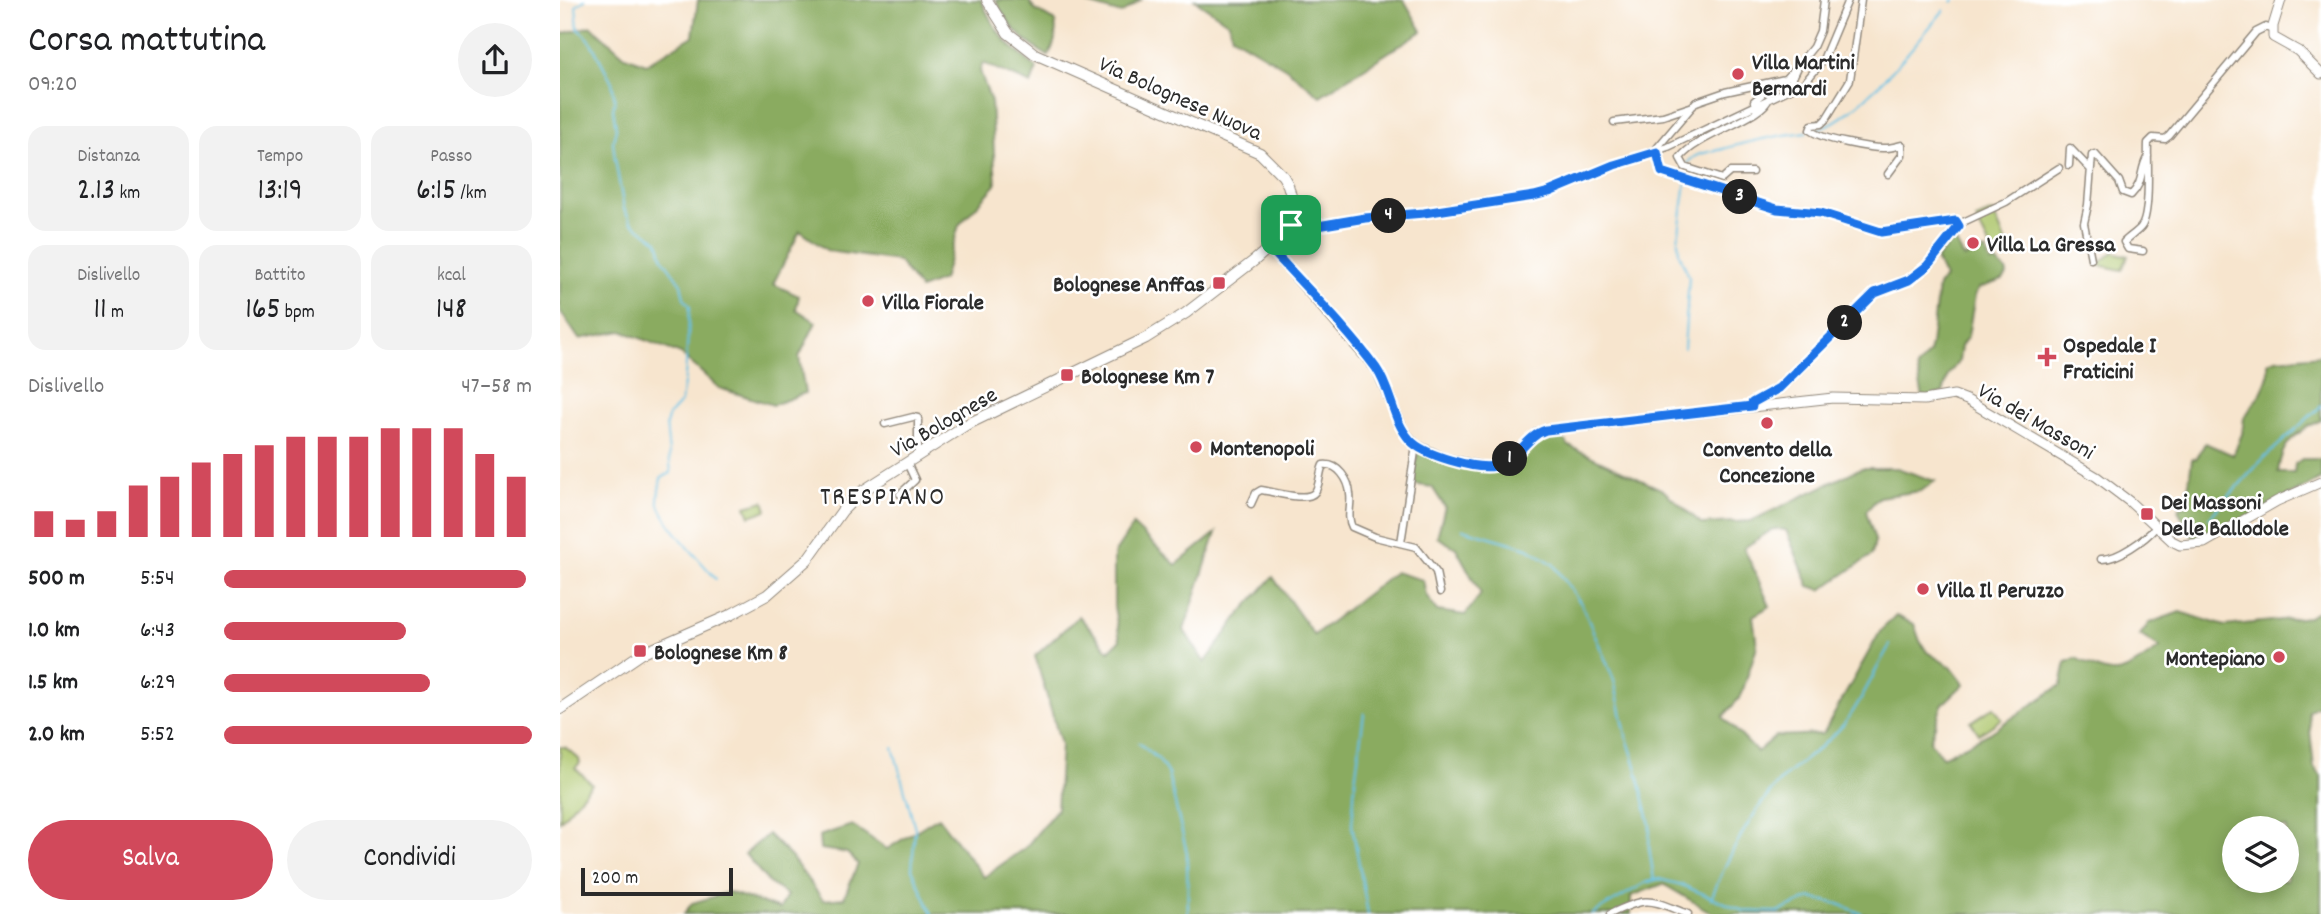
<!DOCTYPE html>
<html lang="it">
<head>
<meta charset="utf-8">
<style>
  :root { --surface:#fff; --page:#f2f2f2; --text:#202124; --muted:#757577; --accent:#d1495b }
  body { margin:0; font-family:Dekko,sans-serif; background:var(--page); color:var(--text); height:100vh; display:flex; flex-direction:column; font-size:26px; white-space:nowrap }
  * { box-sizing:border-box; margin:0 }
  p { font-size:23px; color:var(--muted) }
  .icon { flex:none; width:38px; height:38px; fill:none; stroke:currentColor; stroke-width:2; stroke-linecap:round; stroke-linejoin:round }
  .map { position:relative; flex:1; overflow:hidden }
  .panel { display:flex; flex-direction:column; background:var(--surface); width:560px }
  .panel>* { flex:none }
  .controls { position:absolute; left:1662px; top:816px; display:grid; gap:14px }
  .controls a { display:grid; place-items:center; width:77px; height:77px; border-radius:50%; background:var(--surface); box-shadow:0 4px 18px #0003; font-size:35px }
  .scale { position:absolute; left:21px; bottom:18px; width:152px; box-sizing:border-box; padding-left:7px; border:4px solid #2b2b2b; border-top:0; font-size:19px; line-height:24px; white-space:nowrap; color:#2b2b2b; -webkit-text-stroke:5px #fff; paint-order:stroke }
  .pin { position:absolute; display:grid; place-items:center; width:60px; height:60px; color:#fff; margin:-30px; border-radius:14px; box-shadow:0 4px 10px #0006 }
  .km { position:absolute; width:35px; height:35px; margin:-18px; border-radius:50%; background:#222; color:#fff; font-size:19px; line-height:35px; text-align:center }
  .round { display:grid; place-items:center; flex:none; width:74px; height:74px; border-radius:37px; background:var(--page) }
  .overview { display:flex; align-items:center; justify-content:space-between; height:119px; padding:0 28px }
  h1 { font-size:38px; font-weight:600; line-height:52px }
  .metrics { display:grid; grid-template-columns:repeat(3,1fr); gap:10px; height:119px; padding:7px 28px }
  .metrics div { display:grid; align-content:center; border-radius:18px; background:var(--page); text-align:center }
  .metrics b { font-size:30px; font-weight:600 }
  .metrics small { font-size:19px; font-weight:400 }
  .metrics p { font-size:19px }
  .chart { height:196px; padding:14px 28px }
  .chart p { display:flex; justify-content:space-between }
  .chart svg { width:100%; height:126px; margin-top:7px; stroke:var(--accent); stroke-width:6 }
  .button { display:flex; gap:14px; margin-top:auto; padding:14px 28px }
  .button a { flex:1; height:80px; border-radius:42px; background:var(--accent); color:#fff; font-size:28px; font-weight:600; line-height:80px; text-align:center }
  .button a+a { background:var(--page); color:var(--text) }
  ul { padding:0 28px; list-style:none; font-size:23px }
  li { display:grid; grid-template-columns:112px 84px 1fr; align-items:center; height:52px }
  li i { height:18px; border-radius:9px; background:var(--accent) }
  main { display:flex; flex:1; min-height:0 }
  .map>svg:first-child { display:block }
</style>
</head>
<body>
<main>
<section class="panel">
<div class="overview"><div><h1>Corsa mattutina</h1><p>09:20</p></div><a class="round"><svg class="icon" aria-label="share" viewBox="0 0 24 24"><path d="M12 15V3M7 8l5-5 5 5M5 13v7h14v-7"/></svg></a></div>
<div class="metrics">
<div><p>Distanza</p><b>2.13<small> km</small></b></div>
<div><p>Tempo</p><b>13:19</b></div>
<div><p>Passo</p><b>6:15<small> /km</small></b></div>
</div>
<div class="metrics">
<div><p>Dislivello</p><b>11<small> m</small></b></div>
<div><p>Battito</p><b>165<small> bpm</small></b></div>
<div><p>kcal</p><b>148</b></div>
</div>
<div class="chart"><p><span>Dislivello</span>47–58 m</p>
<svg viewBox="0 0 160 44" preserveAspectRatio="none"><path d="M5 44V35M15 44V38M25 44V35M35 44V26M45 44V23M55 44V18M65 44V15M75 44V12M85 44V9M95 44V9M105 44V9M115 44V6M125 44V6M135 44V6M145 44V15M155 44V23"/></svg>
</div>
<ul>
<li><b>500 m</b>5:54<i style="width:98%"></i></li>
<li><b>1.0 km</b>6:43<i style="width:59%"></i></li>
<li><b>1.5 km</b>6:29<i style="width:67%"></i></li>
<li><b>2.0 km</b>5:52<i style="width:100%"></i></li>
</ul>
<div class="button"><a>Salva</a><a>Condividi</a></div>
</section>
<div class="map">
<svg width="1761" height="914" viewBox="0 0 1761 914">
  <rect width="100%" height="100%" fill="#fff"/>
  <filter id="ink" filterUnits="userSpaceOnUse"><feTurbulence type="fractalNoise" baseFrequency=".0143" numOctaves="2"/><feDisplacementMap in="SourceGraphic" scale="14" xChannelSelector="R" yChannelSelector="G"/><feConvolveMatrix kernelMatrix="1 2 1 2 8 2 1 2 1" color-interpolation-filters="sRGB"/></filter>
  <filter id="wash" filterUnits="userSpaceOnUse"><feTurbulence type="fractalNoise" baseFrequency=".00686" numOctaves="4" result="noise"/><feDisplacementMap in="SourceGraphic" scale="28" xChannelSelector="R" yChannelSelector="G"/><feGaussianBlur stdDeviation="1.57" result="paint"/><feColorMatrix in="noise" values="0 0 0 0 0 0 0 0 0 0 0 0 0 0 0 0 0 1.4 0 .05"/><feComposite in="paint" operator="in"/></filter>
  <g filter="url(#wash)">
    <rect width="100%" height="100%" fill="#f7e5ce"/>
    <!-- green -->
    <path fill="#adc66c" stroke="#6c784c" stroke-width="2" d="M1433 212 1448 248 1432 251 1416 219Z
      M1553 252 1568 256 1562 270 1538 265Z
      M204 501 207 510 190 516 186 506Z
      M1434 707 1442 719 1419 734 1411 722Z
      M0 747H5L19 759 20 763 15 768 32 784 0 821Z"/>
    <!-- forest -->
    <path fill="#8aab60" stroke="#5a6b46" stroke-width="2" fill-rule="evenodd" d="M138 0H421C436 34 447 45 477 68L471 84 423 63 420 71 431 102 436 185 399 225 383 280 360 289 338 261 268 251 240 231 213 284 239 296 236 309 256 322 239 357 245 393 213 405 159 388 121 354 62 331 19 339 0 311V34L31 26 65 56 86 64 133 36Z
      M436 0H468L475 10 495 21C497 35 495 44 488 56 463 41 448 27 436 0Z
      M515 0H581L561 14Z
      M635 0H844L862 31 760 96 726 68 672 36 669 23Z
      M1394 239 1404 258 1426 250 1430 263 1436 262 1446 270 1447 275 1443 280 1419 288 1415 295 1408 336 1401 346 1399 361 1388 375 1383 393 1363 398 1357 368 1369 353 1371 345 1378 286 1385 278 1376 259Z
      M1761 355V420C1735 434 1721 441 1718 473H1734L1735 464 1742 459H1761V479L1648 538 1636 542 1618 510 1620 507 1626 505 1632 459 1637 458 1645 443 1673 455 1682 434 1684 418 1701 393 1708 378V362L1715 359Z
      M997 431 1009 446 1103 490 1142 524 1191 521 1301 468H1337L1375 481 1361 491 1319 497 1306 511 1315 540 1312 555 1261 590 1249 586 1226 530 1213 529 1184 548 1210 606 1193 616 1197 646 1181 696 1163 717 1197 752 1216 736 1263 734 1321 630 1336 616 1354 624 1360 641 1367 652 1391 667 1404 684 1382 705 1370 741 1382 757 1430 733 1501 685 1506 662 1516 658C1559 682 1562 673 1600 648L1580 635 1589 623 1620 612 1665 626 1749 617 1761 609V704L1748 711 1754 767 1761 776V914H1154L1103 884 1071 896V914H124L132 903 169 892 220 909 227 895 209 883 185 854 208 834 231 857 263 900 284 898 298 864 287 853 260 849 259 836 292 825 327 849 378 817 424 877 466 847 497 809 501 744 475 656 519 616 549 651 560 640 554 607V554L573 525 616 565 656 533 624 630 645 663 679 615 713 577 754 635 835 572 863 580 866 595 877 611 905 615 921 594 896 548 877 537 885 507 872 487 852 484 858 449 888 464 943 469 975 442ZM1675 828H1727V880H1675Z"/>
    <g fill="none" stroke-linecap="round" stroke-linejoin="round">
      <!-- stream -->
      <path stroke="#66c1e4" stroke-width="2" d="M25 0 16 6 18 29 29 39 52 82 55 101 53 109 56 128 53 142 55 159 64 209 72 223 98 241 103 259 121 284 124 298 130 306 125 377 121 402 109 415 106 424 111 473 101 478C100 485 98 493 98 500 101 521 142 562 156 579
        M1392 2 1394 0
        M1256 130C1300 117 1354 45 1384 10
        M1127 164C1136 150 1153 153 1166 148 1194 140 1219 135 1247 132
        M1124 348 1129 277 1119 253 1118 240 1126 182
        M1649 518 1700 462 1761 406
        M903 529 968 548 993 564 1022 605 1054 680 1066 735 1076 766 1090 825 1089 847 1094 880
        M804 713 795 781 792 825 808 914
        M579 743 599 760 608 774 627 853 628 914
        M333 747 355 828 352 869 372 914
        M1151 899C1166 860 1193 808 1223 778 1243 760 1266 745 1284 724 1303 700 1314 671 1330 645
        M1032 914 1085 883 1099 879 1122 885 1184 911 1218 912 1251 898 1279 904 1302 914"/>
    </g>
  </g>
  <g filter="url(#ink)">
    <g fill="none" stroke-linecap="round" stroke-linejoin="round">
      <!-- street casing -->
      <g stroke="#91887c" stroke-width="9">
        <path id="street" d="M1301 0 1290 80 1266 119 1261 124 1252 125 1250 130C1260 139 1312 149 1326 148 1331 148 1337 146 1342 145V155L1328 174
          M1227 90 1240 63 1253 47 1260 31 1264 0
          M1194 101 1217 82
          M1054 122 1103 116 1133 106
          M1509 165 1510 148 1530 169
          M1192 172H1170L1162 179 1125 167 1120 158C1138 134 1204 118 1209 98
          M1399 224 1446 202 1499 168
          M731 225 737 227 757 226 805 218 864 213 974 196 989 192 1054 165 1108 147 1245 82 1262 62 1288 0
          M723 238 746 230
          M1583 251 1568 249 1564 242C1569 237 1577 232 1581 227 1591 215 1587 160 1588 143L1593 138 1605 139 1609 136 1696 32 1706 27 1712 30
          M1531 259 1524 223 1528 205 1532 155 1535 154 1559 181 1563 192 1571 195C1585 181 1579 170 1588 156
          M1192 406V403L1219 388 1315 293 1349 280 1367 266 1399 226 1396 221 1321 232 1261 213 1217 209 1102 172 1099 166 1097 148 1136 102 1165 92 1225 79 1240 63
          M325 424 353 417 358 418V456
          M340 494 355 480 347 463
          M691 504 696 493 701 490C712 491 747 503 755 492 760 485 759 473 763 465 778 463 789 480 790 494 792 506 786 516 792 527L815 537 856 547 876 572 880 592
          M841 543 856 445
          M1541 559C1557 560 1586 539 1596 527
          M1050 914C1090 895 1089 900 1128 914"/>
      </g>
      <!-- secondary casing -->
      <g stroke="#91887c" stroke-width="11">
        <path id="secondary" d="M1721 0 1713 26V37L1738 51 1761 74
          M710 248 817 370 843 430 856 445 884 458 925 467 936 466 945 464 977 433 986 430 1273 398 1364 400 1394 395 1407 400 1537 477 1570 502 1612 541 1620 545 1644 543 1717 501 1761 482"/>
      </g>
      <!-- primary casing -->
      <g stroke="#91887c" stroke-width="12">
        <path id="primary" d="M0 709 81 654 170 615 207 595 247 560 282 511 301 492 406 425 586 338 626 313 695 260 727 232 733 220 734 207 728 185 723 176 700 153 475 54 448 33 427 0"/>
      </g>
      <!-- street -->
      <use href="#street" stroke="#fff" stroke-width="6"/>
      <!-- secondary -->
      <use href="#secondary" stroke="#fff" stroke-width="9"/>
      <!-- primary -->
      <use href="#primary" stroke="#fff" stroke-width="10"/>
    </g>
  </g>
  <g fill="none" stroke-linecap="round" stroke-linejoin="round" filter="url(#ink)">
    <!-- route casing -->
    <g stroke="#fff" stroke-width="14">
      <path id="route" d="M1097 152 1102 172 1217 209 1261 213 1321 232 1396 221 1399 226 1367 266 1349 280 1315 293 1219 388 1192 403V406L986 430C965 436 957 463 935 466 916 470 863 455 850 440 832 420 831 389 816 368 786 327 744 286 710 248L727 232 731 225 737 227 758 226 805 218 864 213 974 196 989 192 1054 165Z"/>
    </g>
    <!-- route -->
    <use href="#route" stroke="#1a73e8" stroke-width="9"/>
  </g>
  <!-- markers -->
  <g fill="#d1495b" stroke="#fff" stroke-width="2.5">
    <circle cx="1178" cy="74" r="7"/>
    <circle cx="1413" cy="243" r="7"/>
    <rect x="652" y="276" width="14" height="14" rx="3.5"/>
    <circle cx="308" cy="301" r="7"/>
    <path d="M1483.5 346.5h7v7h7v7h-7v7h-7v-7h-7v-7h7z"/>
    <rect x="500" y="368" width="14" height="14" rx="3.5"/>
    <circle cx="1207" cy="423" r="7"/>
    <circle cx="636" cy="447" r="7"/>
    <rect x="1580" y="507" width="14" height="14" rx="3.5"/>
    <circle cx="1363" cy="589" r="7"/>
    <rect x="73" y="644" width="14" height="14" rx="3.5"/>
    <circle cx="1719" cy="657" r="7"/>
  </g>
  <g text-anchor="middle" stroke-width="5" stroke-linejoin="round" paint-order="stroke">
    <!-- poi labels -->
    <g font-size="23" font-weight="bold" fill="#2b2b2b" stroke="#fff" text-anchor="start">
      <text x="1192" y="69">Villa Martini<tspan x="1192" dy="26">Bernardi</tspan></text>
      <text x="1427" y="251">Villa La Gressa</text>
      <text x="645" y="291" text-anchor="end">Bolognese Anffas</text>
      <text x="322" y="309">Villa Fiorale</text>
      <text x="1503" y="352">Ospedale I<tspan x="1503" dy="26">Fraticini</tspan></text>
      <text x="521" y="383">Bolognese Km 7</text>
      <text x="650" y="455">Montenopoli</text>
      <text x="1207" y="456" text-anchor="middle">Convento della<tspan x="1207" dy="26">Concezione</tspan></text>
      <text x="1601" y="509">Dei Massoni<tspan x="1601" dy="26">Delle Ballodole</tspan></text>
      <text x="1377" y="597">Villa Il Peruzzo</text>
      <text x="94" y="659">Bolognese Km 8</text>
      <text x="1705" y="665" text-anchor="end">Montepiano</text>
    </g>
    <!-- street labels -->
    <g font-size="23" fill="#2b2b2b" stroke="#fff">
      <text transform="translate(621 97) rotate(24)" y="8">Via Bolognese Nuova</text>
      <text transform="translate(1477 420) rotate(30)" y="8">Via dei Massoni</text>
      <text transform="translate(383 421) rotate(-30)" y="8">Via Bolognese</text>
    </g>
    <!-- quarter labels -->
    <g font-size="26" letter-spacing="2" fill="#2b2b2b" stroke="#fff">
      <text x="323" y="504">TRESPIANO</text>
    </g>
  </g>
</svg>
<div class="controls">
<a><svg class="icon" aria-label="layers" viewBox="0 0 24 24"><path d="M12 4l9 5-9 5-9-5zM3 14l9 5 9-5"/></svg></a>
</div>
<div class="scale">200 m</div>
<div class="pin" style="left:731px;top:225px;background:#1e9e55"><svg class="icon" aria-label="arrive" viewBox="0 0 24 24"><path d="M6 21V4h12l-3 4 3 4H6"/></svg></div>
<b class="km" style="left:950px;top:459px">1</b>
<b class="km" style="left:1285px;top:323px">2</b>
<b class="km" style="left:1180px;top:197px">3</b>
<b class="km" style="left:829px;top:216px">4</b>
</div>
</main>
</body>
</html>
